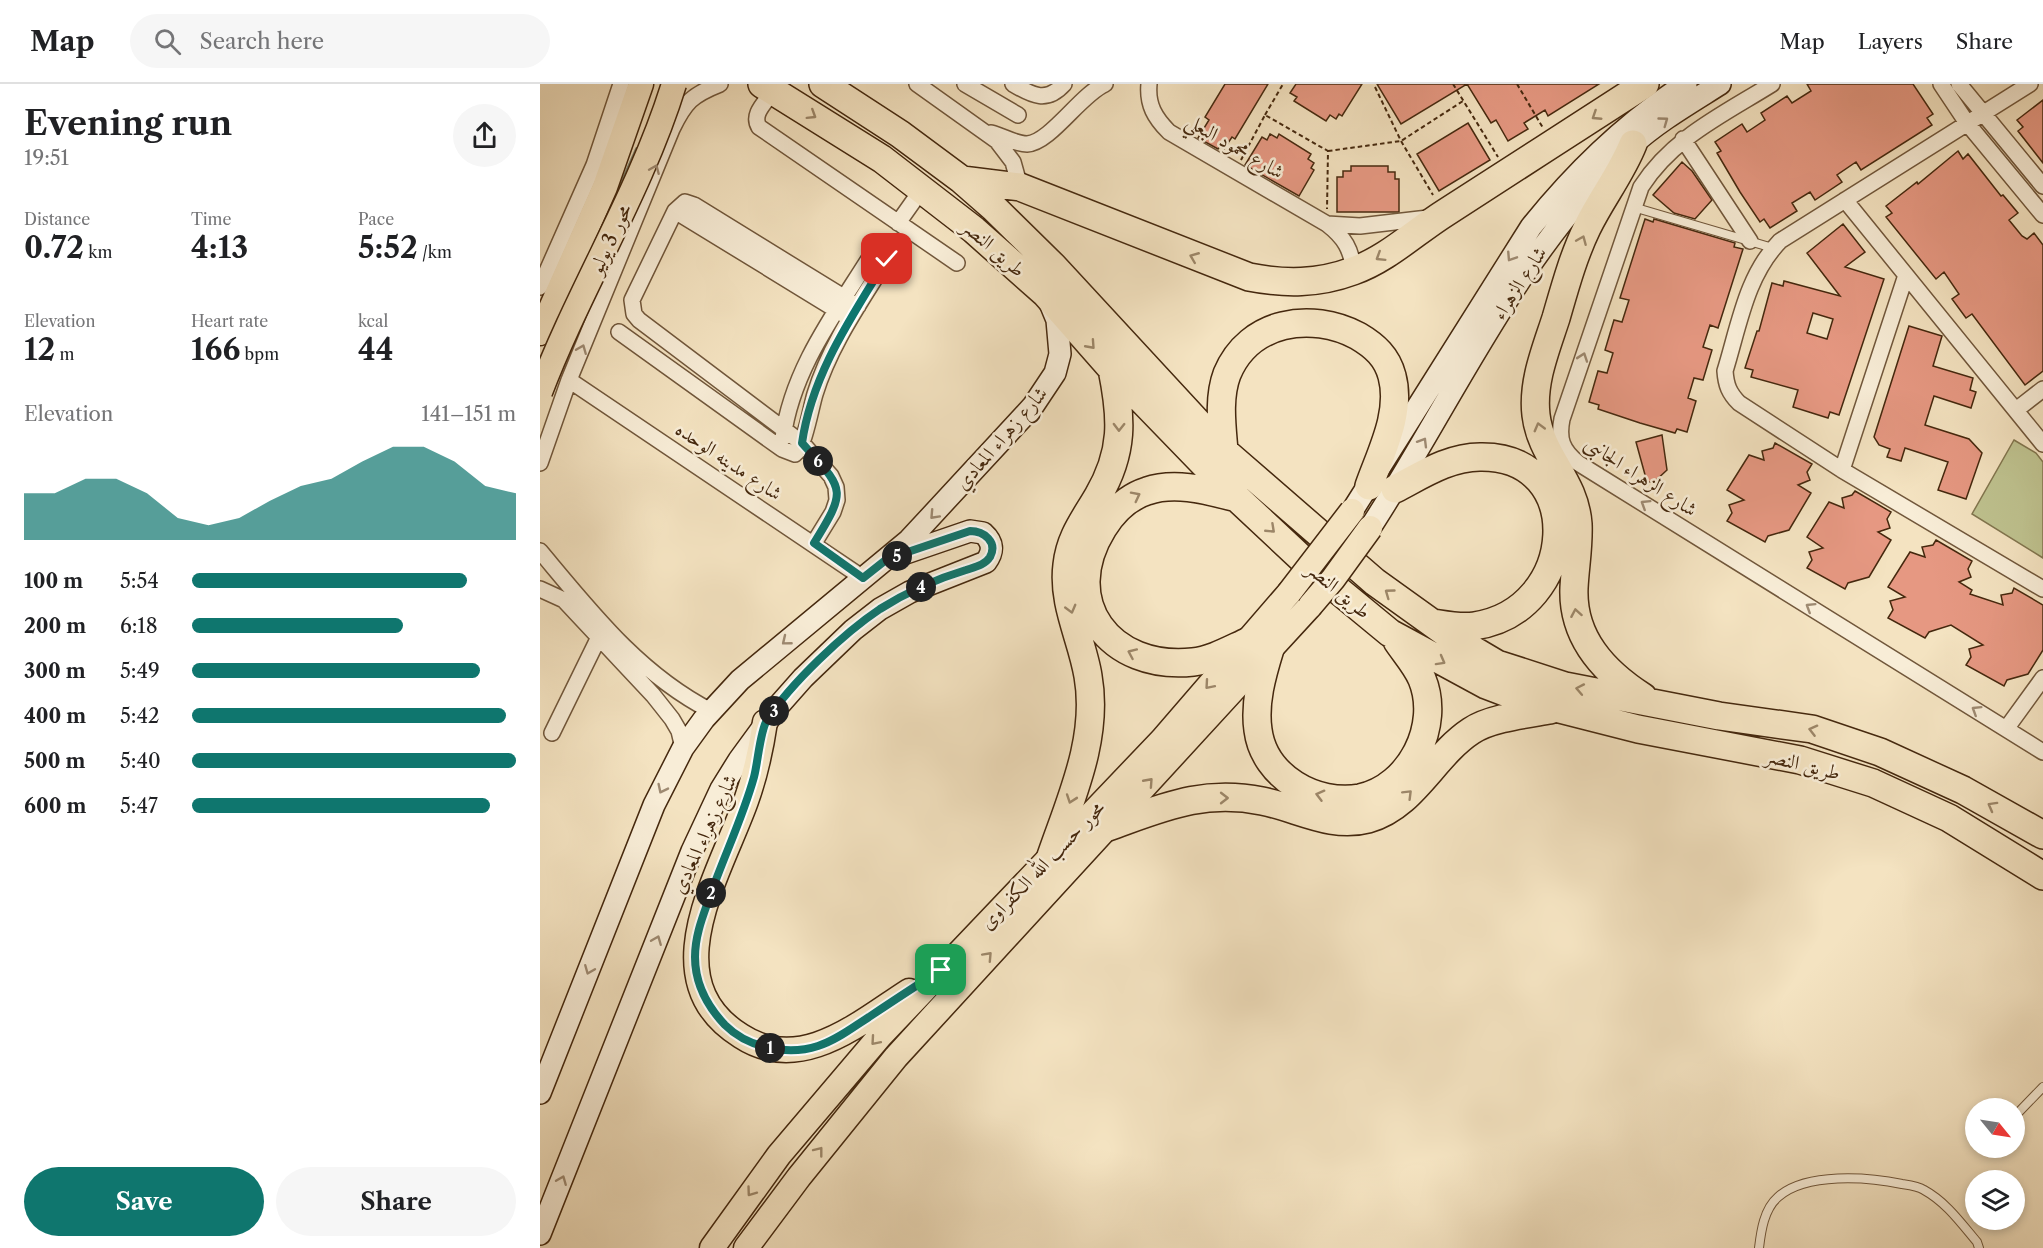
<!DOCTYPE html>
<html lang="en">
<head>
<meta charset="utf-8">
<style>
  :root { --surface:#fff; --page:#f6f6f6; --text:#202124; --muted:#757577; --line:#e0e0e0; --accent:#0f766e }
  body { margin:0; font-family:"Libre Caslon Text",Amiri,serif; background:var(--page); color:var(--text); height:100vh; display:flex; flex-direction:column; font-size:22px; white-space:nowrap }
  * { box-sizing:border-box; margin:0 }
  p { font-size:20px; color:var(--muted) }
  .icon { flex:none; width:33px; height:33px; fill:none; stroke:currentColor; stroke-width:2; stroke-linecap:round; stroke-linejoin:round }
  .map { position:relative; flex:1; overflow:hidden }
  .side { display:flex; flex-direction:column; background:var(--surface); width:540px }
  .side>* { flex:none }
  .needle { width:39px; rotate:120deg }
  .fabs { position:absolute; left:1425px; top:1014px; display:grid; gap:12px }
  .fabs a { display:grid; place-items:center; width:60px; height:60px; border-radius:50%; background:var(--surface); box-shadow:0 3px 9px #0003; font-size:30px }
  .pin { position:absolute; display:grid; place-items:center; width:51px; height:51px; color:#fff; margin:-26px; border-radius:12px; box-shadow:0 3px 9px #0006 }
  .km { position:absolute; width:30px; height:30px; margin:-15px; border-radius:50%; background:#222; color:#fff; font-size:16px; line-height:30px; text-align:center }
  .round { display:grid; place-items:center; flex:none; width:63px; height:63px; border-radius:32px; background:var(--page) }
  .overview { display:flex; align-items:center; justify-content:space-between; height:102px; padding:0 24px }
  h1 { font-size:33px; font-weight:700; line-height:45px }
  .stats { display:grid; grid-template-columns:repeat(3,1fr); gap:9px; height:102px; padding:6px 24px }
  .stats div { display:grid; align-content:center }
  .stats b { font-size:30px; font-weight:700 }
  .stats small { font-size:16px; font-weight:400 }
  .stats p { font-size:16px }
  .chart { height:168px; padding:12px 24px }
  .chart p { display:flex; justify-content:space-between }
  .chart svg { width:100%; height:108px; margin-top:6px; fill:var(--accent); opacity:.7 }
  .button { display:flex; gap:12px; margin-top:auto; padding:12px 24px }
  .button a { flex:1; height:69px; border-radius:36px; background:var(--accent); color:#fff; font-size:24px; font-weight:700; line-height:69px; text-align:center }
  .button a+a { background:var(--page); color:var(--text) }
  ul { padding:0 24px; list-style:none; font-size:20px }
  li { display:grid; grid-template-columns:96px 72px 1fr; align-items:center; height:45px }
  li i { height:15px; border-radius:8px; background:var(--accent) }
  header { display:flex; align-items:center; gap:36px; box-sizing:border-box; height:84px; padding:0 30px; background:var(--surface); border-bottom:2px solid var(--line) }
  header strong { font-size:28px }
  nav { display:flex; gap:33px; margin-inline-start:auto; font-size:21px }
  .search { width:420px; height:54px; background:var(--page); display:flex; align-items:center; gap:15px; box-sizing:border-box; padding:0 21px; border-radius:33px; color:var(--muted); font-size:22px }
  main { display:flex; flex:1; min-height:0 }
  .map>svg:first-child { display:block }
</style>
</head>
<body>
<header>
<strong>Map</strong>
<div class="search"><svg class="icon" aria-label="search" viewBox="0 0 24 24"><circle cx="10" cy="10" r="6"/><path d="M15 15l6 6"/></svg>Search here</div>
<nav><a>Map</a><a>Layers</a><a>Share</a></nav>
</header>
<main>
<section class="side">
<div class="overview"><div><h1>Evening run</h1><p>19:51</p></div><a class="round"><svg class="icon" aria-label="share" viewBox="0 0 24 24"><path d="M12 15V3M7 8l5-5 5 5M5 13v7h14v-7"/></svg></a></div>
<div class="stats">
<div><p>Distance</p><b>0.72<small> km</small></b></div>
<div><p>Time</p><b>4:13</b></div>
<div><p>Pace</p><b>5:52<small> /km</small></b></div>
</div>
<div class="stats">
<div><p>Elevation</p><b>12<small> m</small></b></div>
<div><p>Heart rate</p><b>166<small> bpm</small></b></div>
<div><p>kcal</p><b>44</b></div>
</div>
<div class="chart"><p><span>Elevation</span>141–151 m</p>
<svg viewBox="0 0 160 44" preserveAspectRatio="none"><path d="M0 44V25L10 25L20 19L30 19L40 25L50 35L60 38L70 35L80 28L90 22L100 19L110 12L120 6L130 6L140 12L150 22L160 25V44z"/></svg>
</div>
<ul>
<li><b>100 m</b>5:54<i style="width:85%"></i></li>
<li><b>200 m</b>6:18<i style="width:65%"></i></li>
<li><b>300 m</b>5:49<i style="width:89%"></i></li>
<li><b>400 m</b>5:42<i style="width:97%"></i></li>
<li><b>500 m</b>5:40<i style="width:100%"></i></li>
<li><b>600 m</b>5:47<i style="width:92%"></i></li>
</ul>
<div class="button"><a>Save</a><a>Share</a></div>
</section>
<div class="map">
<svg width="1503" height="1164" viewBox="0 0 1503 1164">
  <rect width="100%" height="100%" fill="#f4e3c1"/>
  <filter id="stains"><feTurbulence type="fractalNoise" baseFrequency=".00333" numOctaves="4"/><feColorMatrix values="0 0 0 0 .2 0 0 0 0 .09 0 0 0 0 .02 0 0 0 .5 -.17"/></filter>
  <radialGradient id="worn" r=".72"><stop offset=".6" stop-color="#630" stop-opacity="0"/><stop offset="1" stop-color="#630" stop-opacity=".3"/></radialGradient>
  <!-- green -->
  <path fill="#bfc390" stroke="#82764f" stroke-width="1.5" d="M1474 356 1496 369 1503 378V474L1432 430Z"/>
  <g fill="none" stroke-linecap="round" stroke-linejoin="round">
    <!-- stream -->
    <path stroke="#798270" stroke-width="4" d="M72 121 97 65"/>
  </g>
  <!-- building -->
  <path fill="#e69882" stroke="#45280e" stroke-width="1.5" fill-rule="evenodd" d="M685 0H728L695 55 692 53 684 65 680 62 678 65 658 54 669 36 665 33Z
    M756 0H822L802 32 799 30 796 35 790 31 786 37 754 17 757 13 750 9Z
    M837 0H927L861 40Z
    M927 0H1059L1008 32 1005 26 984 39 988 45 968 57 956 36 951 39Z
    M1267 0H1373L1393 30 1387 34 1392 41 1321 86 1316 78 1297 91 1302 98 1275 116 1270 108 1252 119 1257 127 1230 144 1224 135 1220 138 1200 108 1177 69 1181 67 1175 58 1202 40 1207 48 1225 36 1221 29 1247 12 1252 19 1271 7Z
    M1503 16V79L1478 47 1483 43 1477 36Z
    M928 39 950 76 899 107 877 70Z
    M730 50 737 54 739 50 771 70 768 75 774 79 771 84 774 86 759 112 705 81 722 53 727 56Z
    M1418 67 1423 75 1428 70 1461 112 1463 111 1478 129 1469 136 1482 152 1487 155 1494 149 1503 161V287L1485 301 1432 230 1426 234 1412 215 1419 210 1404 188 1396 195 1346 133 1352 129 1346 122 1377 98 1378 100Z
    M1142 78 1152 87 1172 116 1155 135 1134 129 1113 111Z
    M811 82H848V88H855V95H859V128H797V93H803V87H811Z
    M1105 135 1113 138 1114 135 1195 159 1194 163 1203 165 1178 244 1170 241 1163 263 1172 266 1163 296 1154 294 1148 314 1156 317 1147 348 1137 345 1135 349 1100 339 1058 325 1059 321 1049 318 1058 287 1067 289 1073 269 1065 266 1074 236 1082 238 1089 216 1080 214Z
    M1303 140 1325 168 1305 183 1344 195 1299 331 1290 328 1288 334 1253 323 1258 306 1211 293 1213 286 1205 284 1217 247H1219L1232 199 1243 202 1244 197 1300 212 1267 169ZM1273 229 1293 235 1287 255 1267 249Z
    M1369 242 1402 252 1393 282 1433 294 1430 306 1436 308 1431 324 1394 312 1385 341 1429 355 1442 369 1426 415 1398 406 1408 378 1365 364 1361 377 1347 373 1350 365 1339 361 1334 353Z
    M1122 351 1127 386 1114 398H1107L1096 358Z
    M1235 359 1272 380 1267 388 1270 396 1258 401 1271 409 1249 446 1228 452 1225 458 1187 437 1192 429 1189 421 1204 416 1187 406 1209 371 1224 376 1222 367 1233 364Z
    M1315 407 1351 428 1347 435 1350 444 1338 448 1351 456 1329 493 1308 499 1305 505 1267 484 1272 476 1269 468 1283 464 1267 453 1289 418 1304 424 1302 414 1312 411Z
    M1396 456 1432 477 1428 485 1431 493 1419 498 1432 506 1430 510 1463 521 1461 511 1472 509 1474 504 1503 521V566L1488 590 1467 596 1464 602 1426 581 1431 573 1429 565 1443 561 1411 541 1389 548 1385 554 1348 534 1353 526 1350 517 1365 513 1348 503 1370 468 1385 473 1382 463 1393 461Z"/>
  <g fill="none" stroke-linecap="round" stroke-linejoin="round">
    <!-- lane casing -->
    <g stroke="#71573b" stroke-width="10">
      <path id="lane" d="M1093 123 1233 164
        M1474 1033 1503 1003
        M1219 1164C1221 1147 1224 1125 1238 1113 1266 1088 1328 1093 1362 1100 1369 1101 1378 1102 1384 1106 1406 1118 1421 1139 1437 1158L1439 1164"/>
    </g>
    <!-- street casing -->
    <g stroke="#71573b" stroke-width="18">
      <path id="street" d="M377 0 457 57 473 78 480 103
        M425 0 478 31
        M473 0C493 12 507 19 524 0
        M609 0C607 21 615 34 629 48L787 140C805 154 811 165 814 187
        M1232 0C1184 30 1132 54 1101 103L1022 335C1018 355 1022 366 1038 379L1503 668
        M1401 0 1427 39 1503 131
        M1419 0 1503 102
        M1490 0 1240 157C1206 192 1199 242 1185 287 1186 301 1189 309 1199 319L1302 386 1503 505
        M233 7C226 18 211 30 219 43L417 179
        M451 49C463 52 475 60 487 60 510 59 541 10 565 0
        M1143 55 1210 157
        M1305 116 1503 360
        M135 127 303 230
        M358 139 382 105
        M787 140 820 142 888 134
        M0 203 54 81 81 0
        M79 248 242 365 255 370C264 364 271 323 275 310 290 261 320 219 347 175
        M29 296 323 494
        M1476 326 1503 305
        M243 354C252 285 296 228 332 170
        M0 379 29 296 132 45C145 18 152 11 180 0
        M1302 386 1366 191
        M274 459 293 428 297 416 296 403 291 392 262 359 99 236 94 230 92 216 135 127 145 118 154 121 318 222
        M0 467C51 528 99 590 171 627
        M0 505 24 516 113 611 132 635 139 647 143 664
        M1466 645 1503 594
        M12 649 58 555"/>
    </g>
    <!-- secondary casing -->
    <g stroke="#45280e" stroke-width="24">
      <path id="secondary" d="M812 427 991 143C1036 87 1085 39 1146 0
        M830 444C914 315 977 168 1091 62 1117 38 1150 19 1180 0
        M0 1009 114 721 143 664 164 635 200 596 369 456 493 322 515 289 520 270 517 236 510 219
        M0 1150 152 767 181 705 199 676 240 620 263 594 313 546 340 525 370 508 446 478C454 467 453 458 443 449L430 447 357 472"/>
    </g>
    <!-- primary casing -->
    <g stroke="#45280e" stroke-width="27">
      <path id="primary" d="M0 249 65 103 101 0
        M225 638C221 665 215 692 206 717 180 790 111 896 201 952 261 991 319 939 369 907
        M172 1164 239 1071 340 952 622 656 749 509
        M206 1164 259 1093 356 973 770 522"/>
    </g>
    <!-- highway casing -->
    <g stroke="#45280e" stroke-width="30">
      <path id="highway" d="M222 0 342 75 434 146 506 210 572 285 697 414 776 488 850 549 946 601 988 617 1098 645 1260 676 1333 699 1409 734 1503 792
        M283 0 360 50 422 96 454 124 513 182 684 367 835 498 913 554 957 580 1025 602 1179 632 1272 645 1340 668 1423 706 1503 751
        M1093 60C1081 90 1061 115 1047 144 1033 173 1025 203 1016 234 1006 265 992 298 996 331 1001 373 1035 396 1038 440 1039 462 1035 483 1034 504 1032 554 1064 588 1103 613
        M422 96 480 103 709 193C745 200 778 200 813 187 847 175 875 148 905 129 972 86 1038 43 1105 0
        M684 367C682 342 678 314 687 290 709 237 771 227 818 252 835 262 847 273 852 292 862 329 841 368 829 402
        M855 405C882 391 909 373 940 373 1048 371 1039 527 934 542 921 544 906 541 893 539
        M697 414C669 407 636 397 607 407 588 413 573 428 563 444 517 518 570 587 653 578 672 576 691 565 709 557
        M730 565C722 591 714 619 718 646 724 693 776 722 820 714 871 703 901 641 882 595 876 581 865 569 857 557
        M568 743C622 724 662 705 722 717 758 724 791 745 828 735 874 722 893 672 931 647 950 634 987 630 1010 626
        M511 772C531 714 559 654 548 592 542 555 522 520 527 481 530 453 544 436 558 412 584 368 582 334 572 285"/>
    </g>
    <!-- path -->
    <path stroke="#45280e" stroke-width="2" stroke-dasharray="4.5 3" stroke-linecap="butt" d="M913 0 958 73
      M977 0 1003 44
      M835 3 861 57 893 111
      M725 31 743 0
      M788 67 861 57 923 17
      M701 76 725 31 788 67 787 125"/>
    <!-- lane -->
    <use href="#lane" stroke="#f8edd7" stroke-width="8"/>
    <!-- street -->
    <use href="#street" stroke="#f8edd7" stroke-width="15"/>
    <!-- secondary -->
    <use href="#secondary" stroke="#f8edd7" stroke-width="21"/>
    <!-- primary -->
    <use href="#primary" stroke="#f4e3c1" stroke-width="24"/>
    <!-- highway -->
    <use href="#highway" stroke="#f4e3c1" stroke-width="27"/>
    <!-- primary-bridge casing -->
    <g stroke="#45280e" stroke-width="27" stroke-linecap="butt">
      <path id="primary-bridge" d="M0 308C40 203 101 107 134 0
        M749 509 812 427
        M770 522 793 495 830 444"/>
    </g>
    <!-- primary-bridge -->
    <use href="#primary-bridge" stroke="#f4e3c1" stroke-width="24"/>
  </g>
  <!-- one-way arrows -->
  <defs><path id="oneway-chevron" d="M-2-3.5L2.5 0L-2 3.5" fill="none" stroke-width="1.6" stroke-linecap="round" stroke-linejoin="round" transform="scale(1.5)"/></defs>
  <g stroke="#9c8668">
    <use href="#oneway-chevron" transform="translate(272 31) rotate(32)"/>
    <use href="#oneway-chevron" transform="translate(1056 32) rotate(147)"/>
    <use href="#oneway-chevron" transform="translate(1042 156) rotate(-67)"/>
    <use href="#oneway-chevron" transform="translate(654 173) rotate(-158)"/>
    <use href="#oneway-chevron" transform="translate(840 173) rotate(148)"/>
    <use href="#oneway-chevron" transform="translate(551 261) rotate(48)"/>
    <use href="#oneway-chevron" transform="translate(579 343) rotate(91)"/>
    <use href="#oneway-chevron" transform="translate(999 343) rotate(-105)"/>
    <use href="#oneway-chevron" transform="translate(596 412) rotate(-27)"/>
    <use href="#oneway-chevron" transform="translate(731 445) rotate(43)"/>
    <use href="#oneway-chevron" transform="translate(849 509) rotate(-144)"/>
    <use href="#oneway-chevron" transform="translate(531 525) rotate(75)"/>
    <use href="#oneway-chevron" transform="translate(1036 529) rotate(-100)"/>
    <use href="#oneway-chevron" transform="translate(592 569) rotate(-156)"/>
    <use href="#oneway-chevron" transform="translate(901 577) rotate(29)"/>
    <use href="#oneway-chevron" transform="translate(669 601) rotate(131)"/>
    <use href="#oneway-chevron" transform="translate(1040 605) rotate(-169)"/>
    <use href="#oneway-chevron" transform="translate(1273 646) rotate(-166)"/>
    <use href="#oneway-chevron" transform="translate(609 698) rotate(-48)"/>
    <use href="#oneway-chevron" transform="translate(868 710) rotate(-45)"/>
    <use href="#oneway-chevron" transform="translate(780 711) rotate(-165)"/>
    <use href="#oneway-chevron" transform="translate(684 714)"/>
    <use href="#oneway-chevron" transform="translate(531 715) rotate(109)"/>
    <use href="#oneway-chevron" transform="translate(1452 722) rotate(-151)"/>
    <use href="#oneway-chevron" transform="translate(448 872) rotate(-47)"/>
    <use href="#oneway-chevron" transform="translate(335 957) rotate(131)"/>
    <use href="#oneway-chevron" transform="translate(279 1067) rotate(-52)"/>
    <use href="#oneway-chevron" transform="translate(211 1108) rotate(126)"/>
  </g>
  <g stroke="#9e8a72">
    <use href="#oneway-chevron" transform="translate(1124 37) rotate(-36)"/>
    <use href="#oneway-chevron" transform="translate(115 85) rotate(-67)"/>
    <use href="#oneway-chevron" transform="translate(971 173) rotate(123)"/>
    <use href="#oneway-chevron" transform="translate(42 265) rotate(-68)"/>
    <use href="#oneway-chevron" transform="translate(1043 273) rotate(-71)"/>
    <use href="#oneway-chevron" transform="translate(883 358) rotate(-59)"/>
    <use href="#oneway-chevron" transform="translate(1105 420) rotate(-148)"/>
    <use href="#oneway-chevron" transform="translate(394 431) rotate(133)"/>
    <use href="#oneway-chevron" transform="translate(1270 523) rotate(-148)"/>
    <use href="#oneway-chevron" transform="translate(246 557) rotate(141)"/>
    <use href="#oneway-chevron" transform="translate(1436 626) rotate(-148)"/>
    <use href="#oneway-chevron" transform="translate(122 705) rotate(116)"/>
    <use href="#oneway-chevron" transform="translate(117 856) rotate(-68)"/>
    <use href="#oneway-chevron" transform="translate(49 886) rotate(112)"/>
    <use href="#oneway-chevron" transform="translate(22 1096) rotate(-68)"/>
  </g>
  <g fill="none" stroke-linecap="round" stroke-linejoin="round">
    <!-- route casing -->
    <g stroke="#fff" stroke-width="12">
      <path id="route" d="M347 175C311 234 272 290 262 359 304 406 308 404 274 459L323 494 347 475 430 447C444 447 458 458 450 473 445 481 435 483 426 486 396 495 367 508 340 525 304 549 251 599 227 636 220 647 218 678 214 693 203 733 184 772 170 812 163 832 155 851 155 873 155 900 167 922 185 941 208 964 248 972 278 962 297 956 313 943 329 933 353 917 377 901 401 886"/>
    </g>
    <!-- route -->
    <use href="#route" stroke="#0f766e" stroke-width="8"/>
  </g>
  <g text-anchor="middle" stroke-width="5" stroke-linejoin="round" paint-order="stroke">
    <!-- street labels -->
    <g font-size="20" fill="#45280e" stroke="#f8edd7">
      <text transform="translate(695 62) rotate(30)" y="7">شارع محمود البعلي</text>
      <text transform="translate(70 155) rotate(-65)" y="7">محور 3 يوليو</text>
      <text transform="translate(454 164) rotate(41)" y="7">طريق النصر</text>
      <text transform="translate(979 199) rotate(-57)" y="7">شارع الزهراء</text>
      <text transform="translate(461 354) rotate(-49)" y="7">شارع زهراء المعادي</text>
      <text transform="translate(189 377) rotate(34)" y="7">شارع مدينه الوحده</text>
      <text transform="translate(1101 392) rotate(33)" y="7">شارع الزهراء الجانبى</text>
      <text transform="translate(799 506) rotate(40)" y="7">طريق النصر</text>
      <text transform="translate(1263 680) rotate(14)" y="7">طريق النصر</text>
      <text transform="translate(164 750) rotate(-65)" y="7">شارع زهراء المعادي</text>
      <text transform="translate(502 781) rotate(-46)" y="7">محور حسب الله الكفراوى</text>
    </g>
  </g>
  <rect width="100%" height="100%" filter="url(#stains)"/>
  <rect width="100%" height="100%" fill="url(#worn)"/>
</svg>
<div class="fabs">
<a><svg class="needle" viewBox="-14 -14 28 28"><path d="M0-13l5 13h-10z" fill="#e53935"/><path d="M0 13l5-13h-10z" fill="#757577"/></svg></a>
<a><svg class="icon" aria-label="layers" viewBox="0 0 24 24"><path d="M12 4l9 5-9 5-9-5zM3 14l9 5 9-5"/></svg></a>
</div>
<div class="pin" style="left:401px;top:886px;background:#1e9e55"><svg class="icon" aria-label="arrive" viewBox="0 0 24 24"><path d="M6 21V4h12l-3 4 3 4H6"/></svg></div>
<div class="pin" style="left:347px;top:175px;background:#d93025"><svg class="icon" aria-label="check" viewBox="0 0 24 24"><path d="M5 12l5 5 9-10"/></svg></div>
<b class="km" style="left:230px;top:964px">1</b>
<b class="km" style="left:171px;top:809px">2</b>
<b class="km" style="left:234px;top:627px">3</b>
<b class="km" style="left:381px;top:503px">4</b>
<b class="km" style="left:357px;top:472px">5</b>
<b class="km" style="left:278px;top:377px">6</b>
</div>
</main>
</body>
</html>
